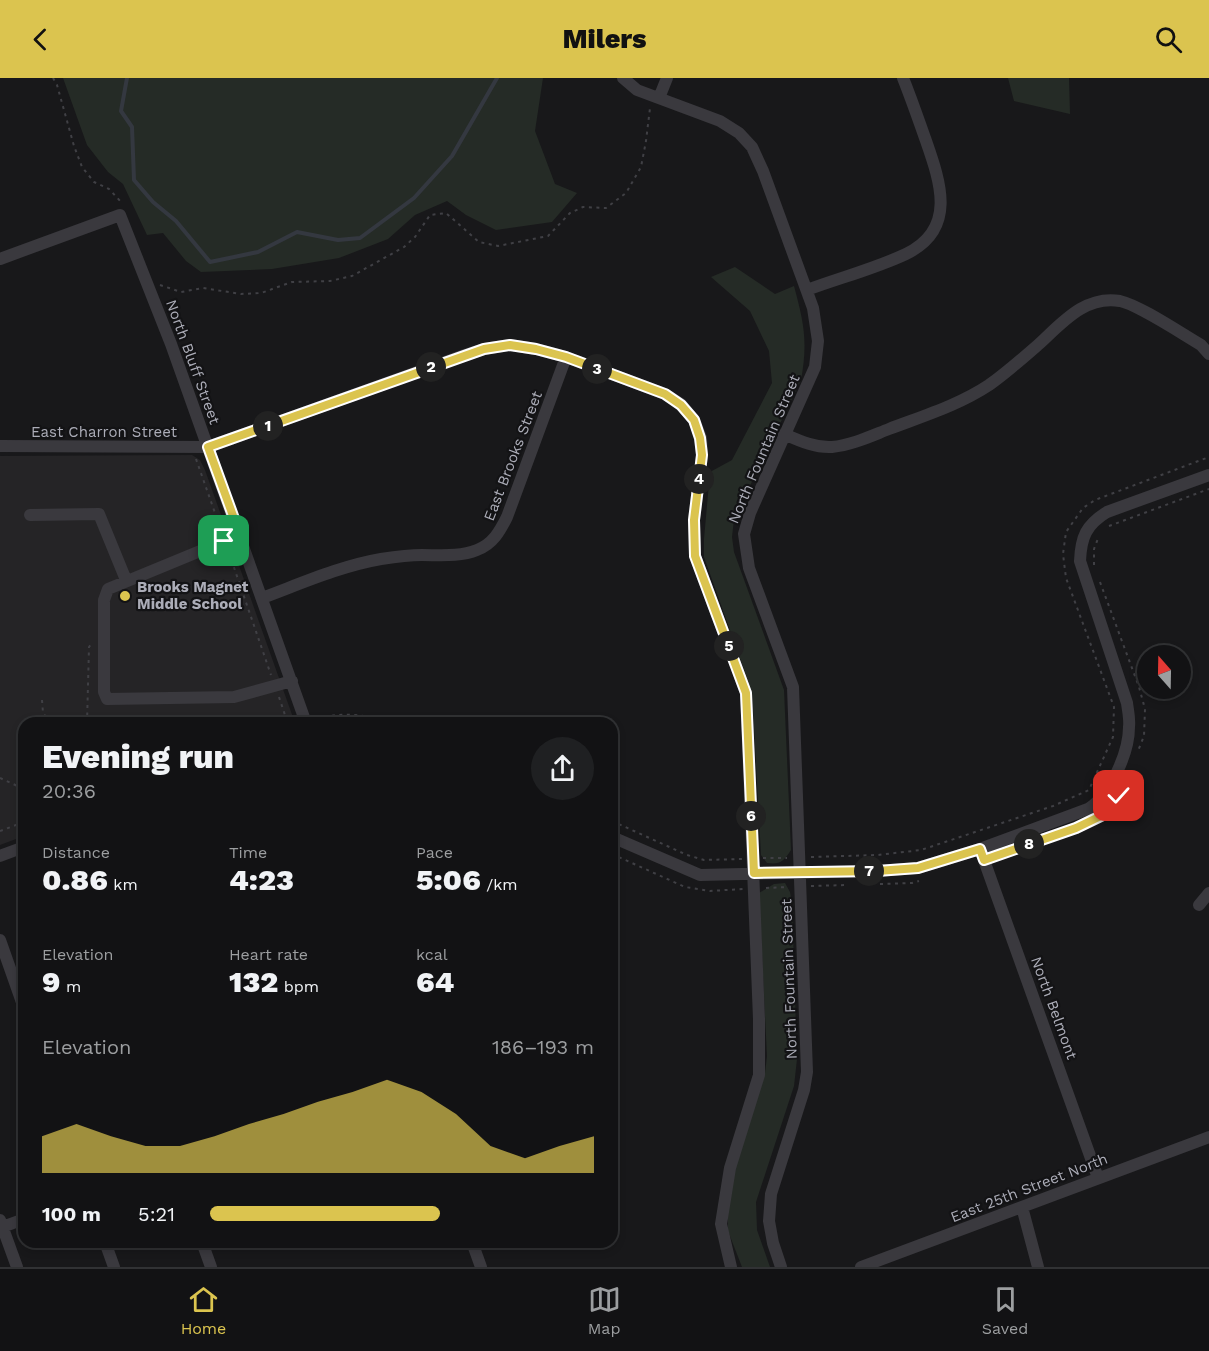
<!DOCTYPE html>
<html lang="en">
<head>
<meta charset="utf-8">
<style>
  :root { --surface:#121214; --page:#1f2022; --text:#f1f3f6; --muted:#9c9ea0; --line:#313234; --accent:#dbc44f }
  body { margin:0; font-family:"Work Sans",sans-serif; background:var(--page); color:var(--text); height:100vh; display:flex; flex-direction:column; font-size:22px; white-space:nowrap }
  * { box-sizing:border-box; margin:0 }
  p { font-size:20px; color:var(--muted) }
  .icon { flex:none; width:33px; height:33px; fill:none; stroke:currentColor; stroke-width:2; stroke-linecap:round; stroke-linejoin:round }
  .map { position:relative; flex:1; overflow:hidden }
  .drawer { position:absolute; left:18px; top:639px; width:600px; height:531px; display:flex; flex-direction:column; background:var(--surface); border-radius:18px; box-shadow:0 3px 9px #0003,0 0 0 2px var(--line) }
  .drawer>* { flex:none }
  .needle { width:39px; rotate:340deg }
  .fabs { position:absolute; left:1137px; top:567px; display:grid; gap:12px }
  .fabs a { display:grid; place-items:center; width:54px; height:54px; border-radius:50%; background:var(--surface); box-shadow:0 3px 9px #0003,0 0 0 2px var(--line); font-size:30px }
  .pin { position:absolute; display:grid; place-items:center; width:51px; height:51px; color:#fff; margin:-26px; border-radius:12px; box-shadow:0 3px 9px #0006 }
  .km { position:absolute; width:30px; height:30px; margin:-15px; border-radius:50%; background:#222; color:#fff; font-size:16px; line-height:30px; text-align:center }
  .round { display:grid; place-items:center; flex:none; width:63px; height:63px; border-radius:32px; background:var(--page) }
  .summary { display:flex; align-items:center; justify-content:space-between; height:102px; padding:0 24px }
  h1 { font-size:33px; font-weight:800; line-height:45px }
  .figures { display:grid; grid-template-columns:repeat(3,1fr); gap:9px; height:102px; padding:6px 24px }
  .figures div { display:grid; align-content:center }
  .figures b { font-size:30px; font-weight:800 }
  .figures small { font-size:16px; font-weight:400 }
  .figures p { font-size:16px }
  .chart { height:168px; padding:12px 24px }
  .chart p { display:flex; justify-content:space-between }
  .chart svg { width:100%; height:108px; margin-top:6px; fill:var(--accent); opacity:.7 }
  ul { padding:0 24px; list-style:none; font-size:20px }
  li { display:grid; grid-template-columns:96px 72px 1fr; align-items:center; height:45px }
  li i { height:15px; border-radius:8px; background:var(--accent) }
  header { display:flex; justify-content:space-between; align-items:center; height:78px; padding:0 24px; background:var(--accent); color:#111; font-size:27px; font-weight:800 }
  .dock { display:flex; justify-content:space-around; align-items:center; height:84px; border-top:2px solid var(--line); background:var(--surface); font-size:16px; color:var(--muted) }
  .dock a { display:grid; justify-items:center; gap:3px }
  .dock .selected { color:var(--accent) }
  .map>svg:first-child { display:block }
</style>
</head>
<body>
<header><svg class="icon" aria-label="back" viewBox="0 0 24 24"><path d="M15 5l-7 7 7 7"/></svg>Milers<svg class="icon" aria-label="search" viewBox="0 0 24 24"><circle cx="10" cy="10" r="6"/><path d="M15 15l6 6"/></svg></header>
<div class="map">
<svg width="1209" height="1189" viewBox="0 0 1209 1189">
  <rect width="100%" height="100%" fill="#18181a"/>
  <!-- built -->
  <path fill="#252426" d="M192 377 200 382 205 392 295 645H24V758L0 767V378Z"/>
  <!-- green -->
  <path fill="#252b26" d="M63 0H543L535 53 555 106 577 115 552 144 496 152 466 137 447 123 415 137 388 161 339 180 272 191 201 194 186 183 163 155 147 157 123 106 108 94 87 67Z
    M1008 0H1069L1070 36 1014 23Z
    M735 189 775 216 794 208C804 245 808 264 801 302L734 441 732 459 734 474 784 612 791 772C784 783 780 787 767 785L761 777 752 614 704 479V461L710 394 732 382 772 305 769 273 750 233 711 199Z
    M785 805 790 814 792 825 797 981 794 1008 756 1124 757 1152 770 1189H742L728 1153V1133L735 1090 765 995 767 978 759 815 774 806Z"/>
  <g fill="none" stroke-linecap="round" stroke-linejoin="round">
    <!-- stream -->
    <path stroke="#343840" stroke-width="4" d="M127 0 121 33 132 49 134 102 153 124 176 143 210 184 258 174 297 154 338 162 360 160 414 120 452 78 497 0"/>
    <!-- path -->
    <path stroke="#404045" stroke-width="2" stroke-dasharray="3 4.5" stroke-linecap="butt" d="M53 0 57 7 74 68 82 89 94 104 109 111 122 125
      M160 207 181 214 203 210 241 216 261 215 292 204 330 203 352 198 404 169 415 159 430 137 446 135 479 164 498 168 548 158 570 135 583 129 606 130 626 115 641 89 646 63 650 30
      M196 381 221 452
      M1109 448 1209 411
      M229 475 271 597
      M1094 487V471L1099 458
      M1100 504 1139 609 1145 631 1144 658 1138 673
      M279 619 287 643
      M42 622 43 635 50 644 247 643 259 645
      M317 640C342 635 365 635 389 645
      M87 645 89 569 92 565
      M282 645 293 642
      M0 700 24 711
      M1097 739 1107 735 1122 711
      M612 743 687 777 704 782 742 781
      M0 753 24 744
      M1055 757 1078 748
      M612 776 685 809 710 813 743 811
      M811 779 878 777 921 772 1053 728 1089 712 1113 659 1114 629 1066 500 1063 476 1066 454 1083 430 1095 422 1209 379
      M763 780H787
      M880 806 912 805 919 803
      M811 808 848 807
      M766 810 788 809"/>
    <!-- minor -->
    <path stroke="#3a393e" stroke-width="12" d="M623 0 637 12 720 43 739 55 752 69 763 93 813 230 818 263 815 289 750 435 744 456 749 490 793 609 807 994 804 1012 771 1116 769 1143 773 1165 781 1189
      M659 20 667 0
      M0 181 120 137 171 266 306 645
      M807 212C839 200 874 191 906 176 958 151 940 103 925 60 918 40 911 20 903 0
      M784 356C800 363 815 370 832 369 852 367 871 358 889 351 923 338 959 327 989 307 1006 295 1023 280 1039 266 1062 245 1085 217 1120 223 1139 227 1182 256 1201 267L1209 276
      M0 368 208 369 465 277 484 271 510 267 536 271 566 279 665 316 681 326 694 342 701 360 702 377 694 442 695 478 746 615 759 941V997L730 1090 721 1146 731 1189
      M30 437 99 436 126 502
      M239 457 108 511 104 522V614L107 621 234 619 292 603
      M262 520C300 506 340 488 381 481 394 479 409 477 422 477 440 477 460 479 477 472 493 466 500 453 507 439L566 279
      M612 759 700 797 877 793 918 790 980 771 1088 731C1110 717 1129 675 1129 649 1130 641 1128 633 1127 625L1080 483C1081 459 1086 447 1107 434L1209 397
      M980 771 1098 1100
      M0 778 24 769
      M1199 827 1209 815
      M0 862 24 930
      M1022 1129 1038 1189
      M0 1142 17 1189
      M0 1150 24 1141
      M105 1164 114 1189
      M202 1164 211 1189
      M472 1164 481 1189
      M861 1189 1209 1059"/>
  </g>
  <g fill="none" stroke-linecap="round" stroke-linejoin="round">
    <!-- route casing -->
    <g stroke="#fff" stroke-width="12">
      <path id="route" d="M224 463 240 457 208 369 484 271 510 267 536 271 566 279 665 316 681 327 694 342 700 360 702 377 694 442 695 478 746 615 754 795 877 793 918 790 980 771 984 782 1076 750 1107 735 1119 718"/>
    </g>
    <!-- route -->
    <use href="#route" stroke="#dbc44f" stroke-width="8"/>
  </g>
  <!-- markers -->
  <circle fill="#dbc44f" stroke="#131315" stroke-width="2" cx="125" cy="518" r="6"/>
  <g text-anchor="middle" stroke-width="4.5" stroke-linejoin="round" paint-order="stroke">
    <!-- street labels -->
    <g font-size="15" fill="#acadb8" stroke="#131315">
      <text transform="translate(193 284) rotate(70)" y="5">North Bluff Street</text>
      <text x="104" y="359">East Charron Street</text>
      <text transform="translate(764 371) rotate(-67)" y="5">North Fountain Street</text>
      <text transform="translate(513 378) rotate(-69)" y="5">East Brooks Street</text>
      <text transform="translate(789 901) rotate(-92)" y="5">North Fountain Street</text>
      <text transform="translate(1054 930) rotate(70)" y="5">North Belmont</text>
      <text transform="translate(1029 1110) rotate(-21)" y="5">East 25th Street North</text>
    </g>
    <!-- poi labels -->
    <g font-size="15" font-weight="bold" fill="#acadb8" stroke="#131315" text-anchor="start">
      <text x="137" y="514">Brooks Magnet<tspan x="137" dy="17">Middle School</tspan></text>
    </g>
  </g>
</svg>
<div class="fabs">
<a><svg class="needle" viewBox="-14 -14 28 28"><path d="M0-13l5 13h-10z" fill="#e53935"/><path d="M0 13l5-13h-10z" fill="#9c9ea0"/></svg></a>
</div>
<div class="pin" style="left:224px;top:463px;background:#1e9e55"><svg class="icon" aria-label="arrive" viewBox="0 0 24 24"><path d="M6 21V4h12l-3 4 3 4H6"/></svg></div>
<div class="pin" style="left:1119px;top:718px;background:#d93025"><svg class="icon" aria-label="check" viewBox="0 0 24 24"><path d="M5 12l5 5 9-10"/></svg></div>
<b class="km" style="left:268px;top:348px">1</b>
<b class="km" style="left:431px;top:289px">2</b>
<b class="km" style="left:597px;top:291px">3</b>
<b class="km" style="left:699px;top:401px">4</b>
<b class="km" style="left:729px;top:568px">5</b>
<b class="km" style="left:751px;top:738px">6</b>
<b class="km" style="left:869px;top:793px">7</b>
<b class="km" style="left:1029px;top:766px">8</b>
<section class="drawer">
<div class="summary"><div><h1>Evening run</h1><p>20:36</p></div><a class="round"><svg class="icon" aria-label="share" viewBox="0 0 24 24"><path d="M12 15V3M7 8l5-5 5 5M5 13v7h14v-7"/></svg></a></div>
<div class="figures">
<div><p>Distance</p><b>0.86<small> km</small></b></div>
<div><p>Time</p><b>4:23</b></div>
<div><p>Pace</p><b>5:06<small> /km</small></b></div>
</div>
<div class="figures">
<div><p>Elevation</p><b>9<small> m</small></b></div>
<div><p>Heart rate</p><b>132<small> bpm</small></b></div>
<div><p>kcal</p><b>64</b></div>
</div>
<div class="chart"><p><span>Elevation</span>186–193 m</p>
<svg viewBox="0 0 160 44" preserveAspectRatio="none"><path d="M0 44V29L10 24L20 29L30 33L40 33L50 29L60 24L70 20L80 15L90 11L100 6L110 11L120 20L130 33L140 38L150 33L160 29V44z"/></svg>
</div>
<ul>
<li><b>100 m</b>5:21<i style="width:60%"></i></li>
</ul>
</section>
</div>
<nav class="dock">
<a class="selected"><svg class="icon" aria-label="home" viewBox="0 0 24 24"><path d="M3 11l9-7 9 7M6 9v11h12V9"/></svg>Home</a>
<a><svg class="icon" aria-label="map" viewBox="0 0 24 24"><path d="M3 6l6-2 6 2 6-2v14l-6 2-6-2-6 2zM9 4v14M15 6v14"/></svg>Map</a>
<a><svg class="icon" aria-label="saved" viewBox="0 0 24 24"><path d="M7 4h10v16l-5-4-5 4z"/></svg>Saved</a>
</nav>
</body>
</html>
